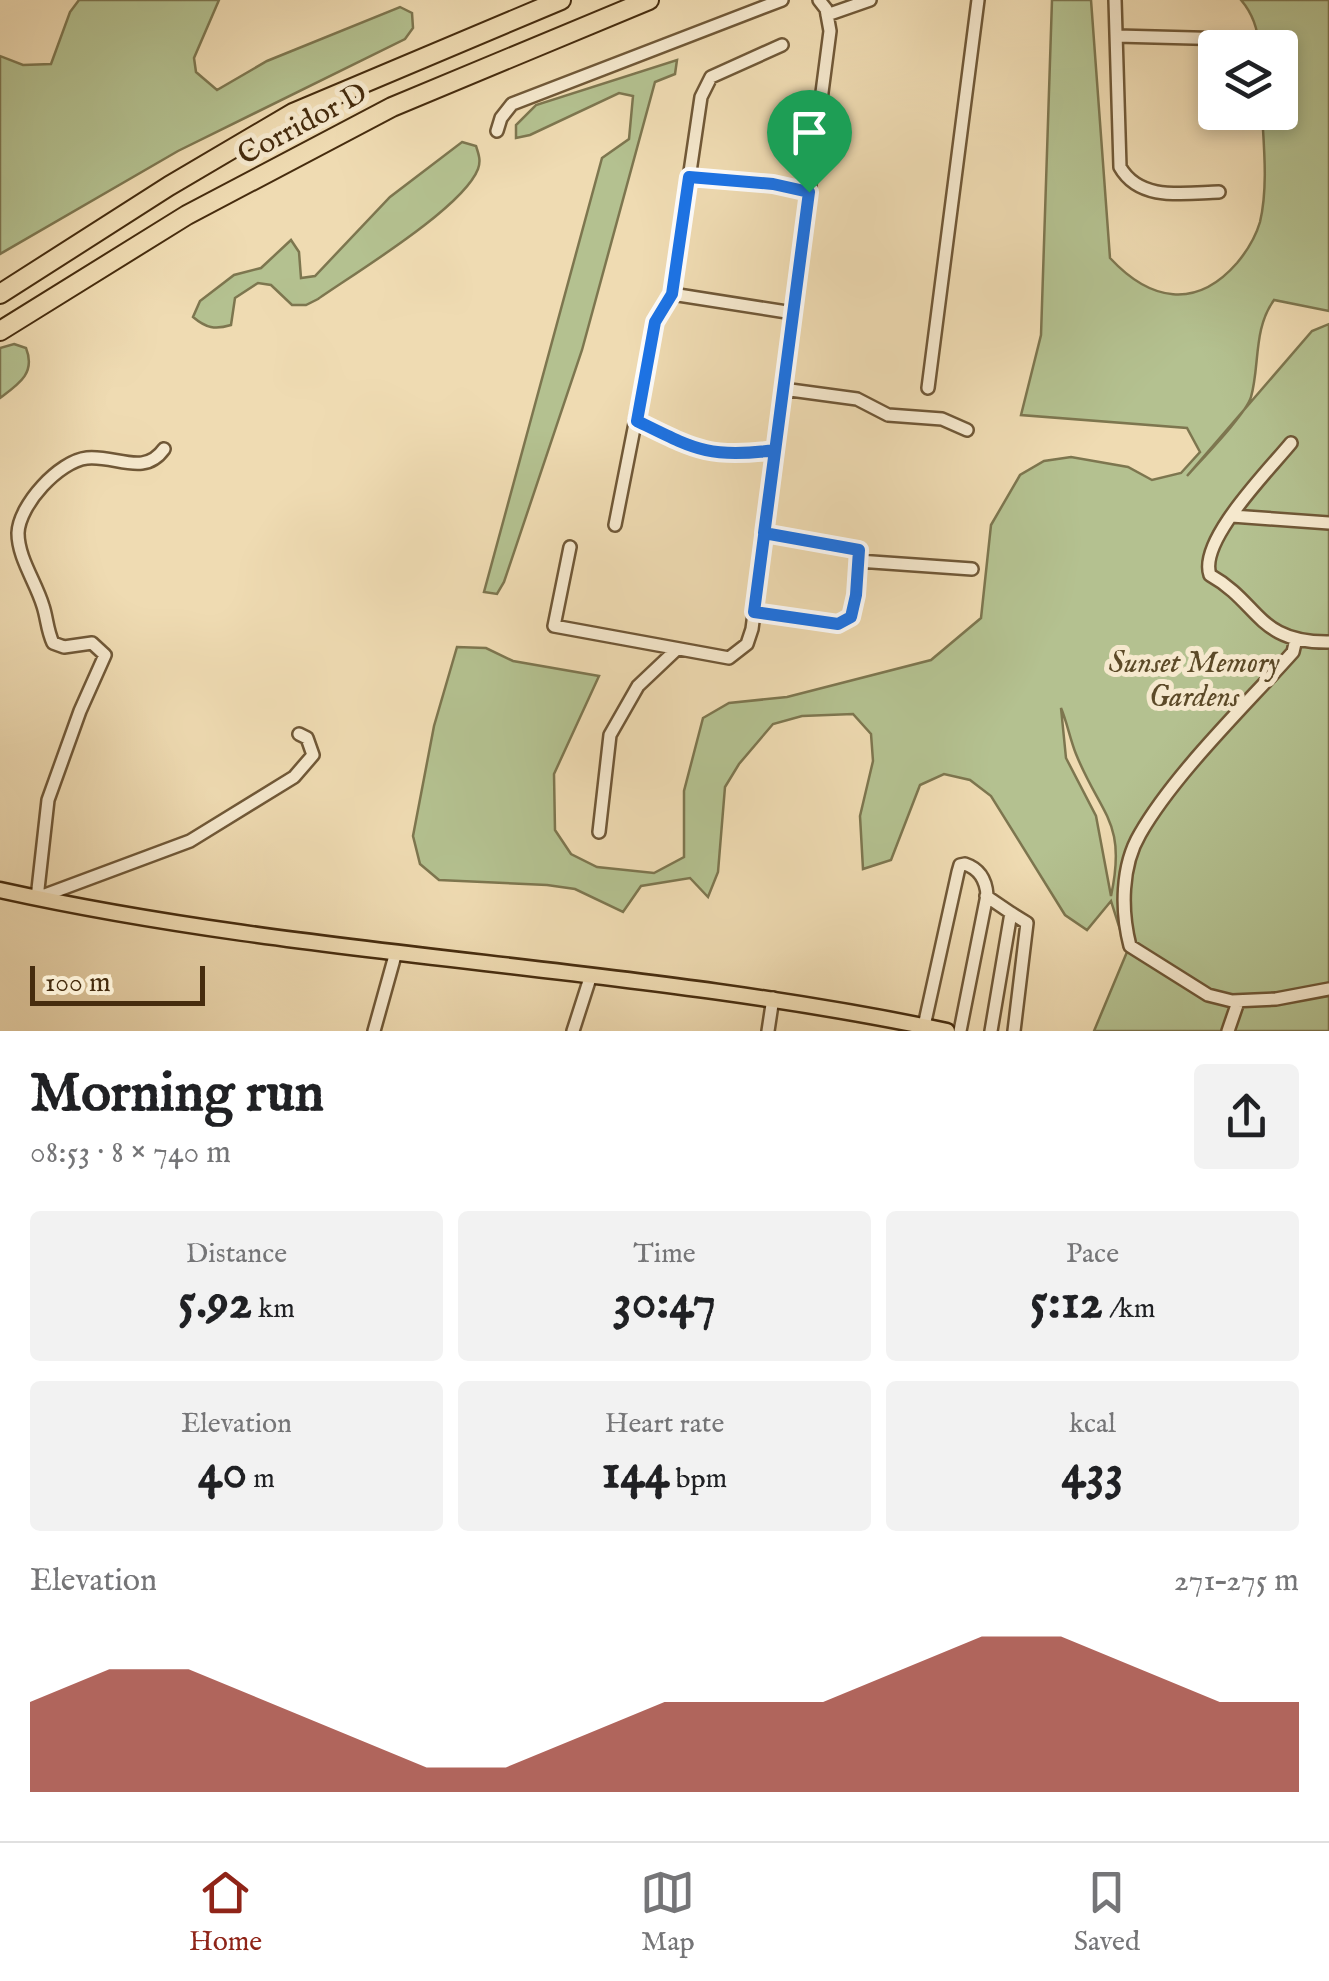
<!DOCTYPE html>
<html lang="en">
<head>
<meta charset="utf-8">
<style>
  :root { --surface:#fff; --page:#f2f2f2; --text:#202124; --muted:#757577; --line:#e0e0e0; --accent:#8f2418 }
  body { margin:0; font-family:"IM FELL English",serif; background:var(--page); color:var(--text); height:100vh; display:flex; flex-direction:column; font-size:38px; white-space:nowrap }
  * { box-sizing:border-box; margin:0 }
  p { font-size:32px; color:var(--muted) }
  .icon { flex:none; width:55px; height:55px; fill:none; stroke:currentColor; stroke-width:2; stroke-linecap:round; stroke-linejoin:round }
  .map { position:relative; height:1031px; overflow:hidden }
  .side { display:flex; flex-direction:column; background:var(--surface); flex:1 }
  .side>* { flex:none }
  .fabs { position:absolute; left:1198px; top:30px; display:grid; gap:20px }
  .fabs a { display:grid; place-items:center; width:100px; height:100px; border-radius:10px; background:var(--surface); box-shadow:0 5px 15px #0003; font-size:50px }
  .scale { position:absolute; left:30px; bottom:25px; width:175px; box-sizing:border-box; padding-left:10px; border:5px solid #462c0e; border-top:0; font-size:28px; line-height:35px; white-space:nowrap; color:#462c0e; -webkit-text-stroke:8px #f5e8cd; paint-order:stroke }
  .pin { position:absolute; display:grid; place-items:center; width:85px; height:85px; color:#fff; margin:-102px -42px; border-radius:50% 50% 50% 0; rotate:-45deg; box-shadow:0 0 10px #0007 }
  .pin .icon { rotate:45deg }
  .round { display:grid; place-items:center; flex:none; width:105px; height:105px; border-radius:10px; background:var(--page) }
  .headline { display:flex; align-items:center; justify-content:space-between; height:170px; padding:0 30px }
  h1 { font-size:55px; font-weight:800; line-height:75px }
  .stats { display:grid; grid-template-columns:repeat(3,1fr); gap:15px; height:170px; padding:10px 30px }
  .stats div { display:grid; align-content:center; border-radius:10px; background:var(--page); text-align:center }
  .stats b { font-size:50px; font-weight:800 }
  .stats small { font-size:28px; font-weight:400 }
  .stats p { font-size:28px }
  .chart { height:280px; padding:20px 30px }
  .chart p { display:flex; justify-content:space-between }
  .chart svg { width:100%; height:180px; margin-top:10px; fill:var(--accent); opacity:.7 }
  .tab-bar { display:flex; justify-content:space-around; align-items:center; height:140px; border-top:2px solid var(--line); background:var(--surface); font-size:28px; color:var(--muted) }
  .tab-bar a { display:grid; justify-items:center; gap:5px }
  .tab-bar .selected { color:var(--accent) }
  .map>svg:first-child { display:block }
</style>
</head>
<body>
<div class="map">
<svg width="1329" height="1031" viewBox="0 0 1329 1031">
  <rect width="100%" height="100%" fill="#efdbb2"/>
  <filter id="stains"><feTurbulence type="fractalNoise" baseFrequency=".002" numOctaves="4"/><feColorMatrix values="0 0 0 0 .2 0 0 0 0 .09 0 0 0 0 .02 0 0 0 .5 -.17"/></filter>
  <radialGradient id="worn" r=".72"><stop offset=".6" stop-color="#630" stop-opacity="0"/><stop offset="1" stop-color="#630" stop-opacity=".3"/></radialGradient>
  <!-- green -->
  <path fill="#b4c190" stroke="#7d764f" stroke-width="2.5" fill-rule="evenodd" d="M79 0H219L194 58 196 72 217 90 267 61 400 7 412 13 413 28 405 39 178 151 0 254V56L23 65 51 64 70 12Z
    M1052 0H1091L1110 258C1150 301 1196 310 1237 263 1247 251 1255 239 1260 222 1268 188 1264 148 1262 113L1280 112V48L1259 47C1258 29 1253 14 1241 0H1329V311L1274 300C1253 329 1260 365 1251 397 1246 414 1201 460 1187 476L1312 331 1329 324V1031H1094L1127 952 1111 901 1087 930 1065 915 991 796 970 780 944 774 920 785 891 860 863 869 860 816 873 761 871 734 853 714 802 716 773 724 739 764 725 787 718 872 708 897 690 878 641 886 623 912 575 889 547 885 439 880 420 864 413 836 434 726 457 647 486 648 513 661 599 676 554 774 555 830 571 854 597 867 654 873 684 857V791L703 718 729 703 787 697 931 660 981 618 991 525 1020 475 1044 461 1071 457 1128 467 1152 480 1181 473 1200 452 1187 428 1021 415 1041 335ZM1061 708C1067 722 1070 739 1076 754 1101 816 1127 821 1111 896L1096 816 1066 758Z
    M677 60 675 74 655 82 582 350 504 582 497 594 484 592 602 158 629 139 633 96 619 93 530 135 516 138V125L536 105Z
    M462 142 476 146C479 155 481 161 478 169 463 208 355 273 318 299L306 305H292L271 285 258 283 235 298 231 325C215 330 206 328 193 317L200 301 234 275 261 268 291 240 299 252 301 278 315 276 390 197Z
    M14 344 26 348C36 373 19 384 0 398V348Z"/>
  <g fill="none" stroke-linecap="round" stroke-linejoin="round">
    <!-- minor casing -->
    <g stroke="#705837" stroke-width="16">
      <path id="minor" d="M1115 0 1120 167C1140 202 1185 193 1219 192
        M827 15 870 0
        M1117 36 1231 39
        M497 131 501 118 512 104 782 0
        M689 177 773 184 809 192
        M672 294 793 313
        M928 388 978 0
        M783 389 857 399 888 415 942 419 967 430
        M637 421C692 448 712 459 775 450
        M1291 443C1269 470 1198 541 1210 575 1260 603 1257 643 1329 642
        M164 449C144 477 116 455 87 458 59 461 19 505 18 533 18 558 36 582 43 606 47 618 47 630 53 643L64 647 92 643 105 655 80 711 48 800 37 898 190 841 294 777 313 755 307 738 299 734
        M1232 516 1329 523
        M615 525 655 322 672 294 701 97 711 77 782 45
        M570 547 554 626 729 658 747 644 752 629 830 31 826 9 819 0
        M858 561 972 569
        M754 612 838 624 851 617 856 595 859 550 764 533
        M1296 639 1293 652C1245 706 1175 773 1140 834 1121 866 1121 911 1130 946L1208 995 1232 1001 1276 999 1329 989
        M599 832 610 735 638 686 676 650
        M986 896 1011 913 991 1031
        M1011 913 1027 923 1014 1031
        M924 1026 958 872 960 865 965 864C980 869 986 881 987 895L960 1031
        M374 1031 396 952
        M573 1031 591 975
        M768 1031 773 998
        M1228 1031 1238 1002"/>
    </g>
    <!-- major casing -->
    <g stroke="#462c0e" stroke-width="19">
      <path id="major" d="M0 890C312 959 634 965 947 1031"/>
    </g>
    <!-- highway casing -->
    <g stroke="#462c0e" stroke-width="22">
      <path id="highway" d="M0 294 169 186 293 113 561 0
        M0 331 187 215 392 107 649 0"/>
    </g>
    <!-- minor -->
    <use href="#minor" stroke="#f5e8cd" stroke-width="11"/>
    <!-- major -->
    <use href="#major" stroke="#efdbb2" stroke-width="14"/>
    <!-- highway -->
    <use href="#highway" stroke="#efdbb2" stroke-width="18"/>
  </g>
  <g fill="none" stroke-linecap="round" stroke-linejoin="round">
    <!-- route casing -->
    <g stroke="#fff" stroke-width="20">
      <path id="route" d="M809 192 773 184 689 177 672 294 655 322 637 421C694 449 709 459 775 450L764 533 859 550 856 595 851 617 838 624 754 612C771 472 790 332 809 192"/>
    </g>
    <!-- route -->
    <use href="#route" stroke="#1a73e8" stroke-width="12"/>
  </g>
  <g text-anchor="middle" stroke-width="10" stroke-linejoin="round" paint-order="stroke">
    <!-- street labels -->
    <g font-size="30" fill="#462c0e" stroke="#f5e8cd">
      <text transform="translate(302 123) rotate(-28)" y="10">Corridor D</text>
    </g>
    <!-- park labels -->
    <g font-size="30" font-style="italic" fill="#5c4a28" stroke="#f5e8cd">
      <text x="1194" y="672">Sunset Memory<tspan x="1194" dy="34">Gardens</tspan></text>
    </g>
  </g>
  <rect width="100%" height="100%" filter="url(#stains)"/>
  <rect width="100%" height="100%" fill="url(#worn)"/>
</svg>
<div class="fabs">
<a><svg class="icon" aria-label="layers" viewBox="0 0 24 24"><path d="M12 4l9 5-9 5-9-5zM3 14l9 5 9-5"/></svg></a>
</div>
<div class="scale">100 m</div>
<div class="pin" style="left:809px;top:192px;background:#1e9e55"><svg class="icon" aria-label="arrive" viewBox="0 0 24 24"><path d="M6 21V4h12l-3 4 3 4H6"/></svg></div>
</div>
<section class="side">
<div class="headline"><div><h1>Morning run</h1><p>08:53 · 8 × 740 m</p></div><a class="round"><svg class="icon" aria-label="share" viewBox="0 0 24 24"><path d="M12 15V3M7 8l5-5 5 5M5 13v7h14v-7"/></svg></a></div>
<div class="stats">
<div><p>Distance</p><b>5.92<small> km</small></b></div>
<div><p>Time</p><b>30:47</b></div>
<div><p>Pace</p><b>5:12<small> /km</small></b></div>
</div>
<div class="stats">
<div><p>Elevation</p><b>40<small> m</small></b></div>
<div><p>Heart rate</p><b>144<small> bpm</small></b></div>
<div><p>kcal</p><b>433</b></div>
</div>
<div class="chart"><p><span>Elevation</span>271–275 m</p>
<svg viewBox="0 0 160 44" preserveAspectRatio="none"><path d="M0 44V22L10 14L20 14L30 22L40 30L50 38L60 38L70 30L80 22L90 22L100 22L110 14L120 6L130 6L140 14L150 22L160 22V44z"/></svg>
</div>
</section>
<nav class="tab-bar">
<a class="selected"><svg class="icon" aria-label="home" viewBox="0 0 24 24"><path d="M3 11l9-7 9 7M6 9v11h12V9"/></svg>Home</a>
<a><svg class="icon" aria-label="map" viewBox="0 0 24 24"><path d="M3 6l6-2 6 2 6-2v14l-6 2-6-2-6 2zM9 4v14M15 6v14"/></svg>Map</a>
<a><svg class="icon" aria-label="saved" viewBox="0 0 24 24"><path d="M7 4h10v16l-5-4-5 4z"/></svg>Saved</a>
</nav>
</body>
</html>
